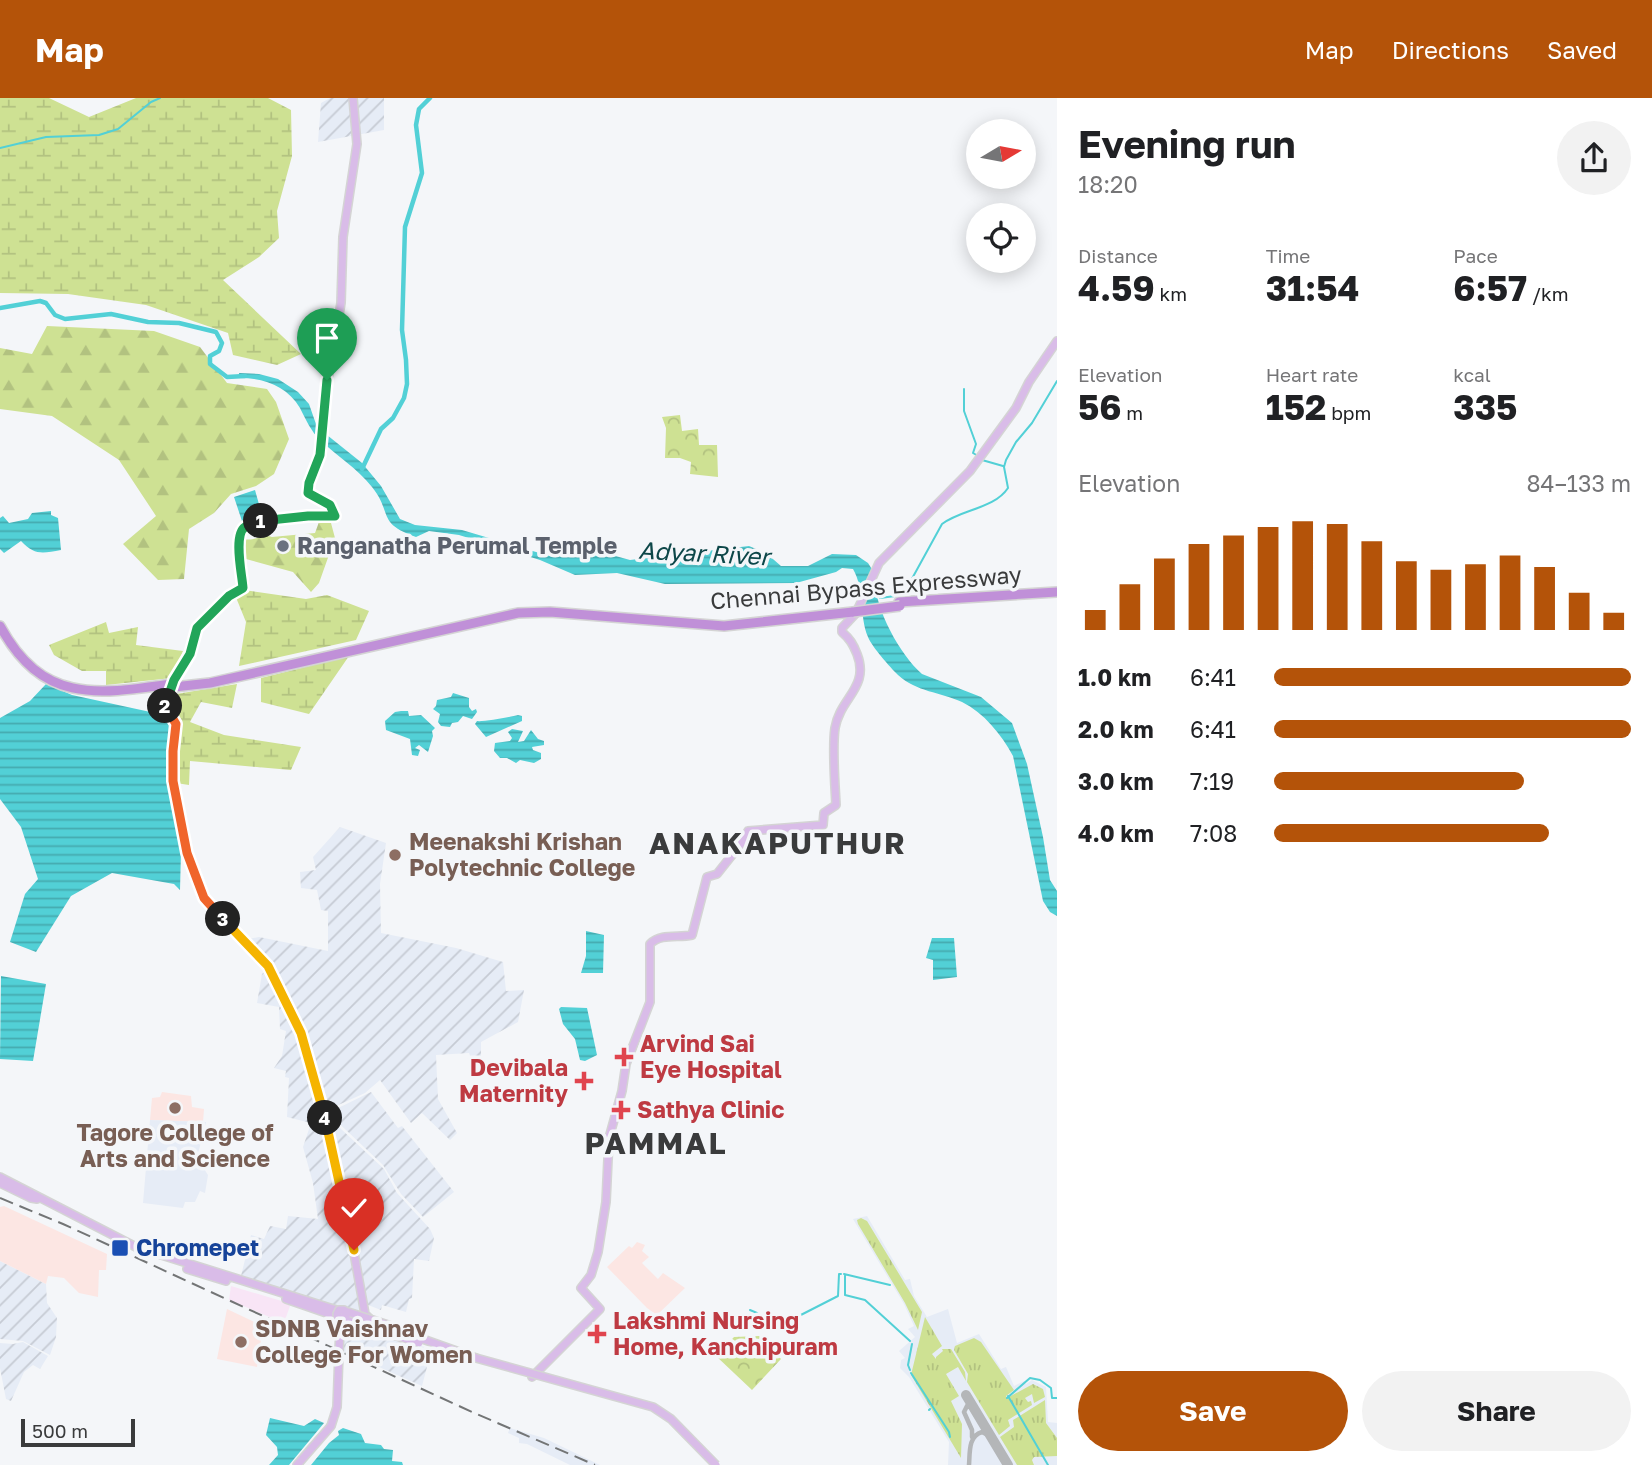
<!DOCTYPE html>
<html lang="en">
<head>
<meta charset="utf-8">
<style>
  :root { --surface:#fff; --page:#f2f2f2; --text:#202124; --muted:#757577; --accent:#b45309 }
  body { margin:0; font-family:"Golos Text",sans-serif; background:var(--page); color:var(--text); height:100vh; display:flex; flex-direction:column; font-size:26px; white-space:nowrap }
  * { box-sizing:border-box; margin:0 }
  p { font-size:23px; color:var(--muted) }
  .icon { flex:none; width:38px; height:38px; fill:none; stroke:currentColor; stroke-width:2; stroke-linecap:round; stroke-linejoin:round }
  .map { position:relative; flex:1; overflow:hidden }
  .drawer { display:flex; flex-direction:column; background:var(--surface); width:595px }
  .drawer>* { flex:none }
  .needle { width:46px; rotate:80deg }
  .tools { position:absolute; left:966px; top:21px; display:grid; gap:14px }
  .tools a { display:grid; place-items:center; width:70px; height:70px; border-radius:50%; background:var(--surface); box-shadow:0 4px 18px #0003; font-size:35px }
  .scale { position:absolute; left:21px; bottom:18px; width:114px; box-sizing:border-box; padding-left:7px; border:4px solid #3a3b3c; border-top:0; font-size:19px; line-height:24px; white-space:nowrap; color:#3a3b3c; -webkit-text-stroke:5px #f4f6f9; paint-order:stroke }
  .pin { position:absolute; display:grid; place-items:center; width:60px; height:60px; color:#fff; margin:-72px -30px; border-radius:50% 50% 50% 0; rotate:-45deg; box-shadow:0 0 7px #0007 }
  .pin .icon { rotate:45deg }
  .km { position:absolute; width:35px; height:35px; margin:-18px; border-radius:50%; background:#222; color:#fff; font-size:19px; line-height:35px; text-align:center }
  .round { display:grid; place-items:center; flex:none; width:74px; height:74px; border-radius:37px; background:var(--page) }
  .summary { display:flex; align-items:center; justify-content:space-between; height:119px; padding:0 21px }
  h1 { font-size:38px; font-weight:700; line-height:52px }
  .figures { display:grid; grid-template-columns:repeat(3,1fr); gap:10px; height:119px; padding:7px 21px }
  .figures div { display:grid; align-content:center }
  .figures b { font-size:35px; font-weight:700 }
  .figures small { font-size:19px; font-weight:400 }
  .figures p { font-size:19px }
  .chart { height:196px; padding:14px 21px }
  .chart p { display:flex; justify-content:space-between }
  .chart svg { width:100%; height:126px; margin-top:7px; stroke:var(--accent); stroke-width:6 }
  .primary-button { display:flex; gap:14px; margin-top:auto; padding:14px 21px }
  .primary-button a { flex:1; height:80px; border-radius:42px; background:var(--accent); color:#fff; font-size:28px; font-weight:700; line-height:80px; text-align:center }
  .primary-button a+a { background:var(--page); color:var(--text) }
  ul { padding:0 21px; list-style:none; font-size:23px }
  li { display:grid; grid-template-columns:112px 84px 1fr; align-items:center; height:52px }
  li i { height:18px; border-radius:9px; background:var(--accent) }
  header { display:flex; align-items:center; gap:42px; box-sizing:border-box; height:98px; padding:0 35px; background:var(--accent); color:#fff }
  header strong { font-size:33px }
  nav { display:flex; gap:38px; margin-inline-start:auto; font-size:24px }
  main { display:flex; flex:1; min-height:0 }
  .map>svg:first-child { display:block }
</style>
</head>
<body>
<header>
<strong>Map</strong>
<nav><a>Map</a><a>Directions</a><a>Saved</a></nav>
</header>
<main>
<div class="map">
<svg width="1057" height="1367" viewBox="0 0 1057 1367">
  <defs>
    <pattern id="industrial-furrows" width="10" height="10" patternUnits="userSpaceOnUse" patternTransform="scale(1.75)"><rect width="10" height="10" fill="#e6ecf6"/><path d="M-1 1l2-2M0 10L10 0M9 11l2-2" fill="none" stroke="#c6cbd4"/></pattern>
    <pattern id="grass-tufts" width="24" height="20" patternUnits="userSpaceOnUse" patternTransform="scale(1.75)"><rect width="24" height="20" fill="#cee193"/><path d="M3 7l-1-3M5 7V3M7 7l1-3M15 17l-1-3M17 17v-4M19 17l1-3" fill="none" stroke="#b2c280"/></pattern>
    <pattern id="forest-firs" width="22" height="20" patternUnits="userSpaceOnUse" patternTransform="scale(1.75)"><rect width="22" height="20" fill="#cee193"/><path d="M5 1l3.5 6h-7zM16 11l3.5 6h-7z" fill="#b2c280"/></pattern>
    <pattern id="wetland-marsh" width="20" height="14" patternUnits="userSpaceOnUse" patternTransform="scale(1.75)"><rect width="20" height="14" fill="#cee193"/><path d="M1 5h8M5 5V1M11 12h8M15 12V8" fill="none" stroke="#b2c280"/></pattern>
    <pattern id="park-crowns" width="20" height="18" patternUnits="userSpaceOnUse" patternTransform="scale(1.75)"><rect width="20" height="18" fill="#cee193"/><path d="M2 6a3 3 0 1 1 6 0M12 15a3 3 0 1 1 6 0" fill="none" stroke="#b2c280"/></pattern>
    <pattern id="water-rules" width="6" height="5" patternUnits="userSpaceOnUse" patternTransform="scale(1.75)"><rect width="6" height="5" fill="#52d0d6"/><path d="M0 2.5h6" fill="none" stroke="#45aaaf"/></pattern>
  </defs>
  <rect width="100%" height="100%" fill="#f4f6f9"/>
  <!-- commercial -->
  <path fill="#f8e5f6" d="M231 1188 285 1204 290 1208 284 1225 229 1202Z"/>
  <!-- industrial -->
  <path fill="url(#industrial-furrows)" d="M330 0H384V32L318 44 321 5Z
    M340 729 386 745 380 786 381 835 456 850 503 864 506 893 524 892 518 924 481 944V961L472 963 469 955 436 957 438 1001 457 1035 450 1042 422 1015 411 1025 380 982 365 995 325 1013 294 915 250 846 248 841 259 839 328 853V813L321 812 317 792 301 790 300 774 316 772 313 759Z
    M268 871 300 935 324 1017 363 1217 241 1178 251 1137 264 1141 270 1128 286 1131 288 1118 318 1121 313 1085 303 1049 311 1025 287 1019 289 980 285 979 286 973 274 970 282 958 286 933 280 931 279 909 257 905 262 876Z
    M371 994 398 1030 402 1028 454 1094 423 1119 401 1096 383 1067 328 1015Z
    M326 1017 384 1071 397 1095 430 1131 434 1140 429 1163 414 1161 412 1200 409 1201 406 1214 382 1207 381 1212 368 1207 365 1213Z
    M0 1163 46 1186 47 1205 57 1220 56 1239 50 1257 23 1243 0 1241Z
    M346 1224 419 1248 432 1250 422 1288 343 1253 344 1226Z
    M23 1244 48 1258 40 1271 33 1267 24 1274 11 1303 6 1301 0 1270V1245L13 1246Z"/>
  <!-- education -->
  <path fill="#fce6e3" d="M162 994 191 998 192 1009 204 1011 203 1024 150 1022 152 1000 160 999Z
    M4 1108 107 1156 106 1172H99L98 1199 79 1195 64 1180 48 1178 46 1186 0 1163V1109Z
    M637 1144 645 1147 642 1153 649 1159 642 1165 658 1181 663 1175 685 1190 657 1217 647 1210 607 1169 629 1148 632 1150Z
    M227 1211 263 1228 257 1269 217 1261Z"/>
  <!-- built -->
  <path fill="#e6ecf6" d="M150 1022 206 1024 197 1060 208 1077 205 1095 200 1093 195 1104H185L183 1110 143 1105Z
    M867 1118 905 1182 910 1181 914 1198 927 1219 948 1211 957 1245 979 1236 1001 1271 1006 1269 1014 1288 1024 1283 1026 1286 1032 1282 1046 1289 1048 1324 1057 1325V1367H948L949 1344 909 1279 900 1270 901 1262 905 1260 899 1253 915 1239 908 1231 914 1228 904 1206 853 1121Z
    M510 1330 544 1340 600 1367H570L527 1346 519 1345V1340L508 1335Z"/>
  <!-- grass -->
  <path fill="url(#grass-tufts)" d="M861 1120 867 1123 922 1214 918 1232 905 1205 858 1126 857 1122Z
    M925 1219 942 1248 932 1256 936 1261V1259L943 1253 942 1251H951L965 1274 966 1283 958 1269 946 1276 959 1298 951 1303 962 1326 961 1360 911 1277Z
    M974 1240 981 1244 1014 1292 1006 1298 1007 1300 1033 1286 1043 1291 1045 1299 1034 1305 1032 1296 1025 1300 1028 1304 1031 1303 1032 1307 1008 1322 1010 1328 999 1337 967 1284 968 1276 954 1252 955 1248Z
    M1045 1302 1046 1325 1057 1340V1358L1034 1359 1032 1362 1034 1367H1017L1000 1339 1014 1329 1013 1322Z"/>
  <!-- forest -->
  <path fill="url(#forest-firs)" d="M47 228 154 233 200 249 227 285 267 291 276 304 289 341 274 376 256 388 231 396 214 415 189 431 184 481 158 482 123 446 156 418 119 362 52 318 0 311V250L32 256Z
    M319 424 331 425 335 440 319 485 311 494 293 474 246 461 245 452 242 451 244 441C254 444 263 435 272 439L315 435Z"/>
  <!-- wetland -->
  <path fill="url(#wetland-marsh)" d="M0 0H49L89 19 136 0H268L291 12 292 58 277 113 279 140 259 159 223 182 301 256 277 267 233 257 228 235 146 207 68 196 0 195Z
    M244 492 306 501 327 497 369 513 356 542 239 568 246 524 235 497Z
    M106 524 109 535 138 529 136 547 183 553 172 580 106 587V573H82L54 557 49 547Z
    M349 558 309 616 261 604V580Z
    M237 586 232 610 201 604 190 624 224 637 301 649 291 672 190 663 189 687 176 685V642L179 627 168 610 170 597Z"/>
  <!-- park -->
  <path fill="url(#park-crowns)" d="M680 317 682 333 698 331 699 347H717L718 379 690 376 691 364 680 360H665L666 330 662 319Z
    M759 1238 781 1261 752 1292 716 1258 734 1239Z"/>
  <!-- water -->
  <path fill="url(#water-rules)" d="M239 275 259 276 278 281 298 294 309 306 317 329 362 365 381 388 400 421 415 427 462 432 553 459 575 453 601 454 630 462 749 448 766 455 781 468H808L832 456 856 457 868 465 875 476C872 506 899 556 922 576L981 599 1012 625 1027 666 1043 739 1050 782 1057 793V818L1050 814 1043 803 1013 658C1001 636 984 615 962 604 940 594 917 594 898 577 890 569 872 549 868 539 859 518 865 492 853 471L842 470 836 474 796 485 665 486 617 475 575 477 540 462 459 437 429 433 416 439C376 425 393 415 372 389 357 370 337 358 320 342 311 333 306 322 300 310 287 288 264 280 240 280Z
    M255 392 262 417 242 423 234 399Z
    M51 413V417L58 420 61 452C43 455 35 458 21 443L4 455 0 451V420L3 418 9 425 28 421 32 415Z
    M46 586 72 597 155 615 170 625V683L181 753 180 792 174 786 112 775 71 798 36 854 10 844 25 796 38 781 21 729 0 701V620L30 603Z
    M453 595 469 600V609L472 613 476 611 477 614 472 621 463 618 458 624 452 625 450 629 441 628 438 624 440 616 433 611 436 608 437 602 451 599Z
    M401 613H408L409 618 421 617 435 630 432 633 433 638 428 654 419 647 415 650 420 652 418 658 412 657 410 641 386 632 385 623 395 614Z
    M518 617 522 618V623L486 639 475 626 477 623C483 624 510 619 518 617Z
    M512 631 523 633 518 644 524 643 531 632 538 641 544 643V647L532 649 533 652 541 655V661L534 665 520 662 516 665 507 660H500L494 653 495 645 510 643 512 640 508 634Z
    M586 833 604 837 603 875H581L586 858Z
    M932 840H954L957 879 933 882V862L926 860Z
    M1 878 46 886 33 963 0 961Z
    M561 909 587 910 597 957 585 963 580 962 575 941 563 926 559 911Z
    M270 1320 304 1328 315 1321 324 1325 289 1367H269L278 1357 277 1349 266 1337Z
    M343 1330 361 1336 365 1345 381 1347 384 1351 393 1352 392 1363 402 1364 403 1367H311L329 1345 339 1337 338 1333Z"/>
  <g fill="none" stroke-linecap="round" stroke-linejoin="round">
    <!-- stream -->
    <path stroke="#52d0d6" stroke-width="2" d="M0 50 46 39 99 37 118 31 151 4 160 0
      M964 291V313L976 346 973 355 978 358
      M982 362 1003 368
      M880 500 903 497 942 426C962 411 994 411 1008 390L1004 369 1006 362 1016 344 1032 325 1057 283
      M844 1176 890 1187
      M845 1177V1197L865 1202 910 1243
      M750 1212 757 1215 766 1224 780 1227
      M791 1222 838 1198 839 1176H841
      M782 1227 789 1223
      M910 1272 908 1267 912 1246
      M911 1275 949 1334 950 1339
      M1008 1298 1048 1367
      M1007 1300 1030 1280 1040 1282 1051 1290 1052 1300H1057
      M929 1312 930 1311"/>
    <!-- river -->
    <path stroke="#52d0d6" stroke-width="4.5" d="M0 210 40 203 46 205 55 217 65 221 111 216 148 224 179 225 216 234 222 245 219 253 210 258V266L227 279 245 278
      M362 371 381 331 393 320 404 300 407 286 406 262 402 232 405 129 422 75 416 27 419 11 430 0"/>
    <!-- taxiway -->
    <path stroke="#b4b6b8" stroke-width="4.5" d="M972 1339V1332L964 1314 967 1308 974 1310
      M969 1367C970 1355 968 1338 982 1334L990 1338"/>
    <!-- runway -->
    <path stroke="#b4b6b8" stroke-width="10" d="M966 1297 1008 1367"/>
    <!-- major casing -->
    <g stroke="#d4d4d4" stroke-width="10">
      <path id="major" d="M353 0 357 46 343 139 341 205 324 304 320 357 307 390 308 395 330 406 335 418C306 421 266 413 241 431L239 441 243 490 229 498 197 530 190 556 165 599 163 608 174 626 172 680 187 755 200 793 210 807 268 868 301 935 324 1015 350 1133 365 1216 370 1221
        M823 727 824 715 836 707C835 686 832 650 835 630 840 600 870 589 857 556 853 546 850 541 842 534V530L856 515 879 465 970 373 1016 310 1029 284 1057 243
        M0 1079 136 1149 343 1214
        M0 1085 31 1100 37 1101
        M187 1171 226 1183
        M286 1201 338 1219
        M417 1239 476 1260
        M532 1279 600 1211 581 1190 591 1177 598 1154 606 1104 609 1040 622 993 626 966 650 904V846C661 835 678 840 692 837L707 779 717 776 744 742 748 733 823 727
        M297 1367 331 1328"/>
    </g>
    <!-- highway casing -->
    <g stroke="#d4d4d4" stroke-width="12">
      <path id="highway" d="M899 504 1057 494
        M0 528C42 605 95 597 170 586
        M174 589 210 585 518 515 550 514 724 528 853 514"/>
    </g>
    <!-- major -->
    <use href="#major" stroke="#d9bce8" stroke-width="7"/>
    <!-- highway -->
    <use href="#highway" stroke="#c090d8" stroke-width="9"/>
    <!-- rail -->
    <path stroke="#737576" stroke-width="2" stroke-dasharray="14 7" stroke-linecap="butt" d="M0 1100 63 1126 472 1314 595 1367"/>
    <!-- major-bridge casing -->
    <g stroke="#d4d4d4" stroke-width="10" stroke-linecap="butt">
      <path id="major-bridge" d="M345 1213 422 1238
        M343 1221 419 1245
        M476 1260 653 1309 671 1321 716 1367
        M331 1328 337 1309 340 1228 337 1216 339 1212H344L346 1219 339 1220"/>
    </g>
    <!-- highway-bridge casing -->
    <g stroke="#d4d4d4" stroke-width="12" stroke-linecap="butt">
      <path id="highway-bridge" d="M853 514 900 508
        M168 590 174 589"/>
    </g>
    <!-- major-bridge -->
    <use href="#major-bridge" stroke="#d9bce8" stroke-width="7"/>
    <!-- highway-bridge -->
    <use href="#highway-bridge" stroke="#c090d8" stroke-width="9"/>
  </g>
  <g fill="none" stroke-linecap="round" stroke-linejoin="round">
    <!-- split-1 casing -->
    <g stroke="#fff" stroke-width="14">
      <path id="split-1" d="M261 423 308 418H335L330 407 308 395 309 385 320 357 327 282"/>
    </g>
    <!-- split-2 casing -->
    <g stroke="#fff" stroke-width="14">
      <path id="split-2" d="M165 608 174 582 190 556 197 530 229 498 243 490C242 476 233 437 245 429 249 426 256 424 261 423"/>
    </g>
    <!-- split-3 casing -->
    <g stroke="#fff" stroke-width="14">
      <path id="split-3" d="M165 608 176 626 173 653V683L187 755 204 800 223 821"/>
    </g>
    <!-- split-4 casing -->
    <g stroke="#fff" stroke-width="14">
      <path id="split-4" d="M223 821 268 868 301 935 325 1020"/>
    </g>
    <!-- split-5 casing -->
    <g stroke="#fff" stroke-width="14">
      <path id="split-5" d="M325 1020 354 1152"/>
    </g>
    <!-- split-1 -->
    <use href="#split-1" stroke="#22a559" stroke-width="9"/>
    <!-- split-2 -->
    <use href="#split-2" stroke="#22a559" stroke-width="9"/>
    <!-- split-3 -->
    <use href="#split-3" stroke="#f0652b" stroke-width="9"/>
    <!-- split-4 -->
    <use href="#split-4" stroke="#f5b400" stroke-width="9"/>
    <!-- split-5 -->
    <use href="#split-5" stroke="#f5b400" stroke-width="9"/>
  </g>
  <!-- markers -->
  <circle fill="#6b7280" stroke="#f4f6f9" stroke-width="2.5" cx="283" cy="448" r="7"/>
  <g fill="#8d6e63" stroke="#f4f6f9" stroke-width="2.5">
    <circle cx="395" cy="757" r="7"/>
    <circle cx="175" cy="1010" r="7"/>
    <circle cx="241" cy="1244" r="7"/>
  </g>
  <g fill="#e0444e" stroke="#f4f6f9" stroke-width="2.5">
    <path d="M620.5 948.5h7v7h7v7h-7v7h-7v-7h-7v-7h7z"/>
    <path d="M580.5 972.5h7v7h7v7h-7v7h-7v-7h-7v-7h7z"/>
    <path d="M617.5 1001.5h7v7h7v7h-7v7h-7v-7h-7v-7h7z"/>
    <path d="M593.5 1225.5h7v7h7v7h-7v7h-7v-7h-7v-7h7z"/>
  </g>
  <rect fill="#1a4fb4" stroke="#f4f6f9" stroke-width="2.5" x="111" y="1141" width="18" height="18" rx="3.5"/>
  <g text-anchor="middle" stroke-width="7" stroke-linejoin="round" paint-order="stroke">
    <!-- worship labels -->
    <g font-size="23" font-weight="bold" fill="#5b616d" stroke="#f4f6f9" text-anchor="start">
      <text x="297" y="456">Ranganatha Perumal Temple</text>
    </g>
    <!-- street labels -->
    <g font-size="23" fill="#3a3b3c" stroke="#f4f6f9">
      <text transform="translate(866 490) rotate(-5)" y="8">Chennai Bypass Expressway</text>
    </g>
    <!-- education labels -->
    <g font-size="23" font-weight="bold" fill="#785e54" stroke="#f4f6f9" text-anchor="start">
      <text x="409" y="752">Meenakshi Krishan<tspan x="409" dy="26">Polytechnic College</tspan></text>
      <text x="175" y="1043" text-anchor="middle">Tagore College of<tspan x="175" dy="26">Arts and Science</tspan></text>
      <text x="255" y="1239">SDNB Vaishnav<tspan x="255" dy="26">College For Women</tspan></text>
    </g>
    <!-- health labels -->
    <g font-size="23" font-weight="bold" fill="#be3a42" stroke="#f4f6f9" text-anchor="start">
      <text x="640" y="954">Arvind Sai<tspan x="640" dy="26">Eye Hospital</tspan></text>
      <text x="568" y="978" text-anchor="end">Devibala<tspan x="568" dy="26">Maternity</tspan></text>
      <text x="637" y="1020">Sathya Clinic</text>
      <text x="613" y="1231">Lakshmi Nursing<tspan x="613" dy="26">Home, Kanchipuram</tspan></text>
    </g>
    <!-- transit labels -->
    <g font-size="23" font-weight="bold" fill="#164399" stroke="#f4f6f9" text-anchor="start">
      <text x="136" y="1158">Chromepet</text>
    </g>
    <!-- water labels -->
    <g font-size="24" font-style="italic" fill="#0d4749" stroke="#f4f6f9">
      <text transform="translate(704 456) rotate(3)" y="8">Adyar River</text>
    </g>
    <!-- district labels -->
    <g font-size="30" font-weight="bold" letter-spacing="2" fill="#3a3b3c" stroke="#f4f6f9">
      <text x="778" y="756">ANAKAPUTHUR</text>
      <text x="656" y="1056">PAMMAL</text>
    </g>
  </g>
</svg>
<div class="tools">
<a><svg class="needle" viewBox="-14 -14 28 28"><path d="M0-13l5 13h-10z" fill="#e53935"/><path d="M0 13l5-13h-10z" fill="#757577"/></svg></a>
<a><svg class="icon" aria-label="locate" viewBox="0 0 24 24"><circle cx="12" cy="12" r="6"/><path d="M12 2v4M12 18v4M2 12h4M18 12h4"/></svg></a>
</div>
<div class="scale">500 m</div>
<div class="pin" style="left:327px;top:282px;background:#1e9e55"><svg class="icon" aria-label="arrive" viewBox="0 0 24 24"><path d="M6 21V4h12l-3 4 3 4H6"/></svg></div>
<div class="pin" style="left:354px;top:1152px;background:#d93025"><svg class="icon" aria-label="check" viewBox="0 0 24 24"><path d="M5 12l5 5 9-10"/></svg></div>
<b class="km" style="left:261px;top:423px">1</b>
<b class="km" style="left:165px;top:608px">2</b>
<b class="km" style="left:223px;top:821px">3</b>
<b class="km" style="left:325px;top:1020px">4</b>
</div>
<section class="drawer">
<div class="summary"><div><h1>Evening run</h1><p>18:20</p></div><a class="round"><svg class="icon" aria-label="share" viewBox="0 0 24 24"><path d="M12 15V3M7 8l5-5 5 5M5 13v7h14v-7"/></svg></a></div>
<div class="figures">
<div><p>Distance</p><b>4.59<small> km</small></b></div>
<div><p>Time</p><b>31:54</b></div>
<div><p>Pace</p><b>6:57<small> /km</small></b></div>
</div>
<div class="figures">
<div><p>Elevation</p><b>56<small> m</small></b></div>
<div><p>Heart rate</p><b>152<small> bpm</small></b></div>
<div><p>kcal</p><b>335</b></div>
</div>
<div class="chart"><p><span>Elevation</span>84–133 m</p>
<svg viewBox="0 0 160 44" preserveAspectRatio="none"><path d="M5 44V37M15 44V28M25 44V19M35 44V14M45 44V11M55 44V8M65 44V6M75 44V7M85 44V13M95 44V20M105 44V23M115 44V21M125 44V18M135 44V22M145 44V31M155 44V38"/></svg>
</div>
<ul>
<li><b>1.0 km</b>6:41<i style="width:100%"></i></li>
<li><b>2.0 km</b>6:41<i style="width:100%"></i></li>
<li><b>3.0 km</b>7:19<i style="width:70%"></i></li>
<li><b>4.0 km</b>7:08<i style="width:77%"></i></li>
</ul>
<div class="primary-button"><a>Save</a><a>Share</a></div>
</section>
</main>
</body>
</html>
